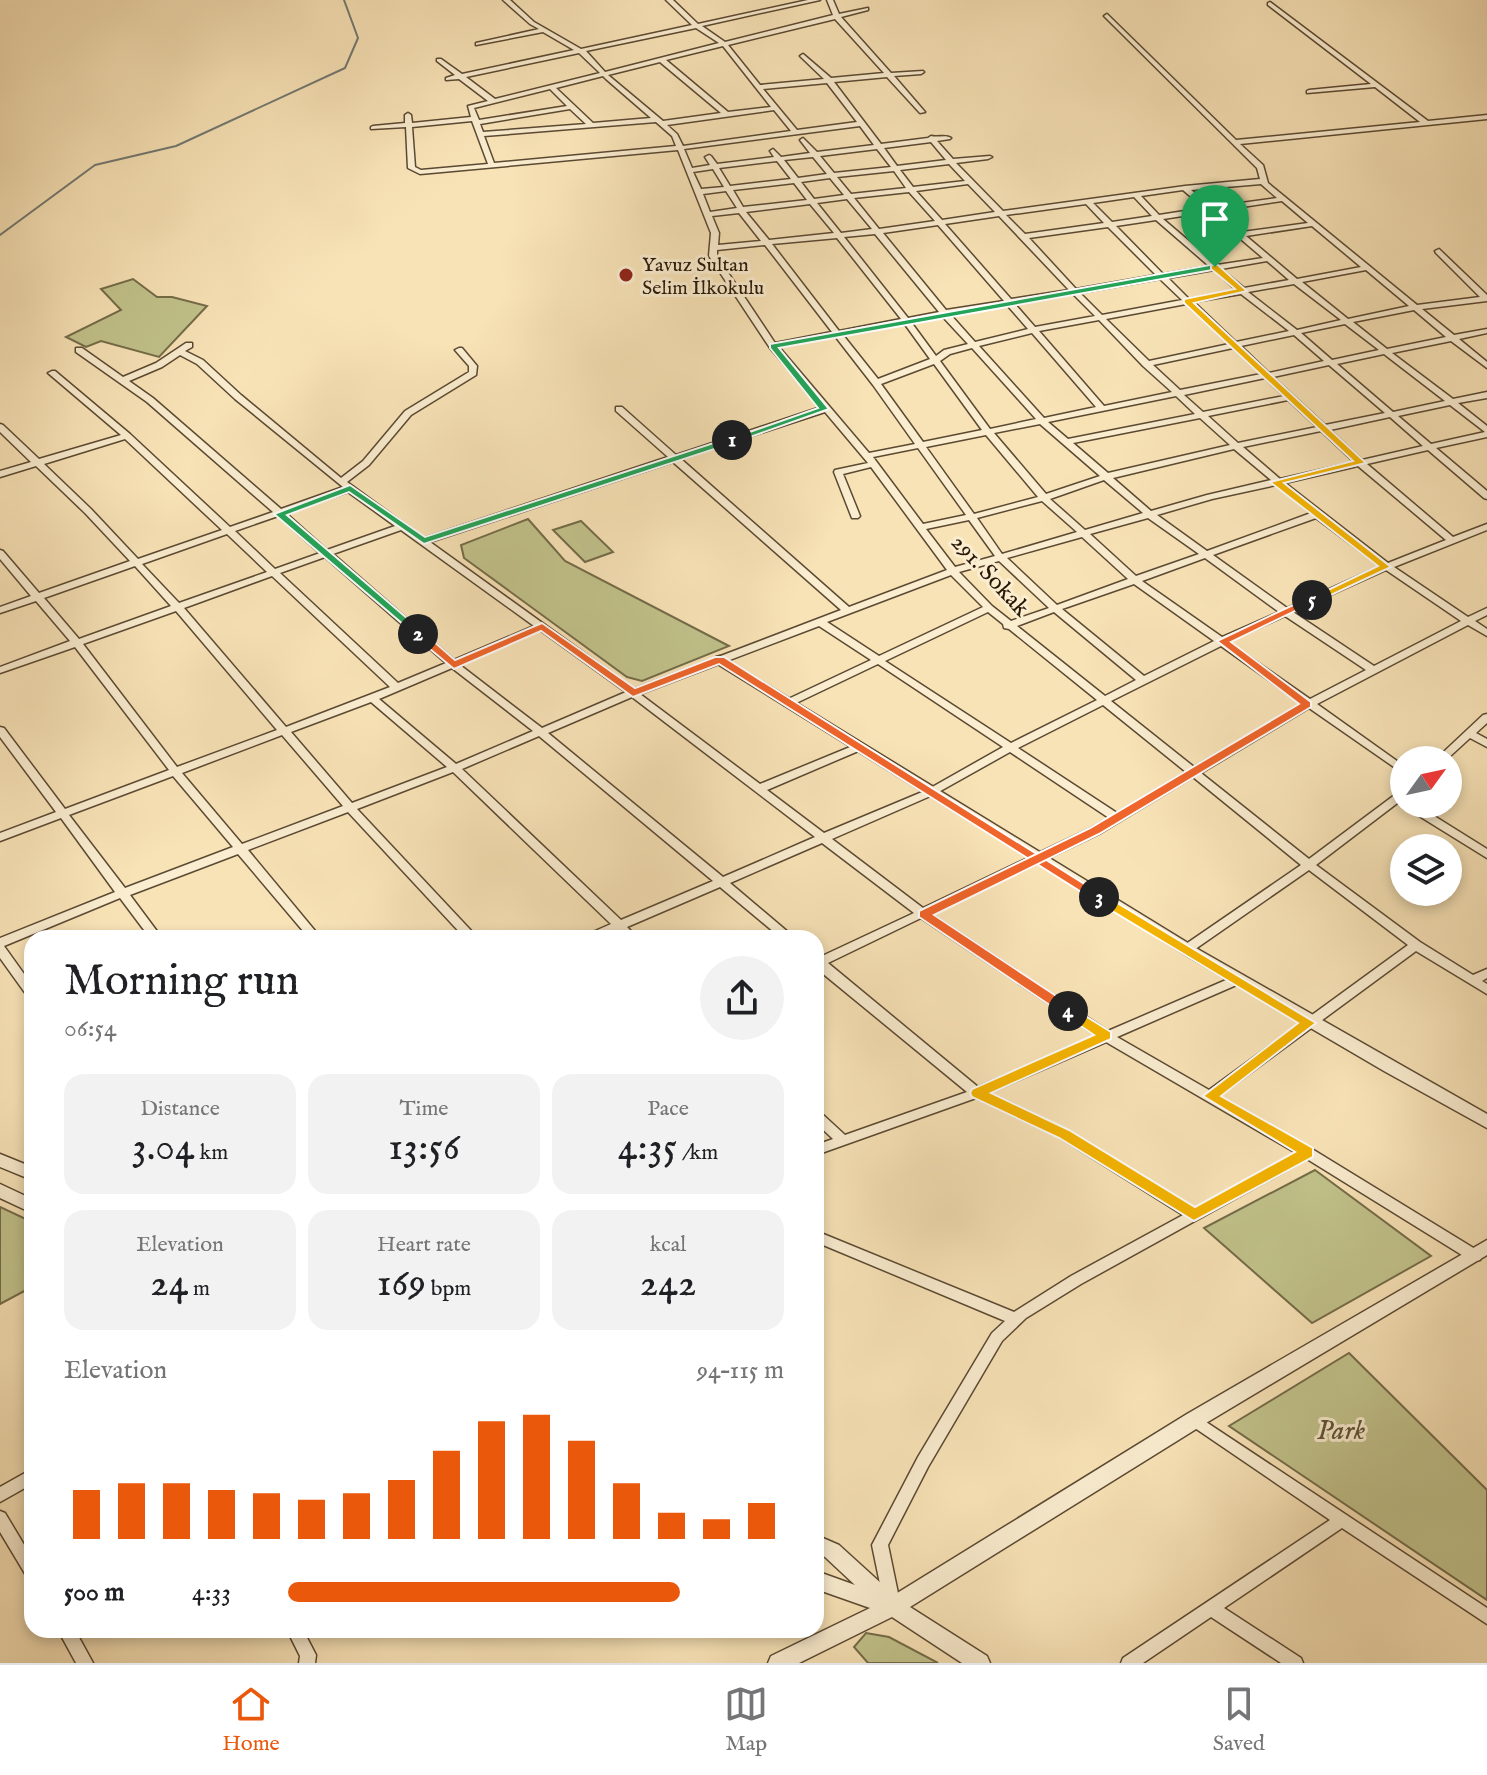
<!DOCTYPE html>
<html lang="en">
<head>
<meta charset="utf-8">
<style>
  :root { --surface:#fff; --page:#f2f2f2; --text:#202124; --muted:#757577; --line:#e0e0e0; --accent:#ea580c }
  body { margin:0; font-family:"IM FELL English",serif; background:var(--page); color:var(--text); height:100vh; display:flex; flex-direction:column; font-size:30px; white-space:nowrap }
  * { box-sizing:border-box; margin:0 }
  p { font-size:26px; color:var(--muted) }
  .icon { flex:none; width:44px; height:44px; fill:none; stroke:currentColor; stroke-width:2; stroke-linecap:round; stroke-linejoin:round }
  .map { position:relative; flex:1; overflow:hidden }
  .panel { position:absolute; left:24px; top:930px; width:800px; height:708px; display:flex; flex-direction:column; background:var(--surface); border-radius:24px; box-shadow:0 4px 12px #0003 }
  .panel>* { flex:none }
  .needle { width:52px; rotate:57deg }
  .controls { position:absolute; left:1390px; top:746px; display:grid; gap:16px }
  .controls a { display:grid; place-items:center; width:72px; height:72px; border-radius:50%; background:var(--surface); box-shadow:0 4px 12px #0003; font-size:40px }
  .pin { position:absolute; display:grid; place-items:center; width:68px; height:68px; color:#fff; margin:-82px -34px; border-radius:50% 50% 50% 0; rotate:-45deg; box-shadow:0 0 8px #0007 }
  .pin .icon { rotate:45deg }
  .km { position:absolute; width:40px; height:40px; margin:-20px; border-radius:50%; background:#222; color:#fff; font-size:22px; line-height:40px; text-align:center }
  .round { display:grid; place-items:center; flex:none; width:84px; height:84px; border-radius:42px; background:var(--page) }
  .overview { display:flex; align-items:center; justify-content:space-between; height:136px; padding:0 40px }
  h1 { font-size:44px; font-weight:600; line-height:60px }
  .figures { display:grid; grid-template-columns:repeat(3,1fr); gap:12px; height:136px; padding:8px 40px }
  .figures div { display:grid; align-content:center; border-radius:20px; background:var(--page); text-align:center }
  .figures b { font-size:40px; font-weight:600 }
  .figures small { font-size:22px; font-weight:400 }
  .figures p { font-size:22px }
  .chart { height:224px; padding:16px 40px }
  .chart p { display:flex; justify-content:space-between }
  .chart svg { width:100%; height:144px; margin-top:8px; stroke:var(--accent); stroke-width:6 }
  ul { padding:0 40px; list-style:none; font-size:26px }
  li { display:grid; grid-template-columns:128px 96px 1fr; align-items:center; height:60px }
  li i { height:20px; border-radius:10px; background:var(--accent) }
  .dock { display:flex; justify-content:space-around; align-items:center; height:112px; border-top:2px solid var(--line); background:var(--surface); font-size:22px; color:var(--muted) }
  .dock a { display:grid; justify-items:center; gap:4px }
  .dock .on { color:var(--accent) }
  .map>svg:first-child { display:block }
</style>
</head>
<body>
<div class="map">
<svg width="1487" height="1663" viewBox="0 0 1487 1663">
  <rect width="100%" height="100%" fill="#f8e3b7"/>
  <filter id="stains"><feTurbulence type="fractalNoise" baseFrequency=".0025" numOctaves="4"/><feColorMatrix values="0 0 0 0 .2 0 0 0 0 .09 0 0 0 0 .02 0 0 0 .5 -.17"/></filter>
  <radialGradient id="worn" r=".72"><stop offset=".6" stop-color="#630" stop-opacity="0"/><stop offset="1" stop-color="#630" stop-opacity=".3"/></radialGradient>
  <!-- green -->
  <path fill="#c2c38c" stroke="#746c49" stroke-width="2" d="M133 279 157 297H172L207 306 159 357 101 341 86 347 66 337 121 310 101 289Z
    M528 519 565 561 729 646 642 681 627 677 464 558 461 545Z
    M581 521 613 552 585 562 553 530Z
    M1315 1170 1431 1256 1312 1323 1204 1228Z
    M0 1207 32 1222V1287L0 1304Z
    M1349 1353 1487 1490V1600L1229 1426Z
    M866 1633 889 1637 938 1663H868L854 1647Z"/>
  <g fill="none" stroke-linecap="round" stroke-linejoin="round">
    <!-- stream -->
    <path stroke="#727973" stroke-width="2" d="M0 235 95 165 176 146 345 68 358 38 344 0"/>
    <!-- minor casing -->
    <g stroke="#5b4932" stroke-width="3">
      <path id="minor" d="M503 0H510L534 22 581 49 692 25 666 0H673L698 24 808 0H820L702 26 725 42 833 15 827 0H833L839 14 868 8V10L841 17 891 73 923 71 924 72 921 74 894 76 925 112 920 113 887 77 834 82 881 144 928 138 931 136C937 138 946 134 951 138L950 139 937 141 953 159 990 156 992 157 988 159 956 163 1003 211 1185 186 1260 179 1257 168 1105 17 1104 16 1107 14 1236 140 1420 122 1375 87 1307 93V91L1309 90 1371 84 1268 5V3L1270 2 1428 121 1487 115V119L1240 144 1263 165 1268 183 1417 305 1480 297 1436 253 1435 251 1439 249 1487 295V301L1422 309 1454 335 1487 329V333L1459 339 1487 362V368L1451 341 1392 353 1453 399 1487 392V398L1458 403 1487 426V437L1436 448 1487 491V499L1484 498 1428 450 1367 464 1453 537 1487 524V530L1394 567 1468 617 1487 608V615L1475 621 1487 629V636L1468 625 1317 704 1404 766V774L1309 708 1201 773 1309 859 1400 791 1404 790V798L1316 865 1420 942 1473 975 1487 969V978L1482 981 1487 984V994L1416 951 1219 1096 1312 1149 1480 1252 1482 1256 1480 1260 1475 1261 1470 1260 1307 1159 1081 1284 1026 1318 1002 1341 928 1467 888 1545 900 1603 898 1608 892 1610 886 1608 884 1603 872 1545 918 1457 992 1333 1005 1321 816 1242V1231L1014 1312 1071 1276 1183 1215 1059 1137 976 1098 816 1155V1145L833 1139 816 1123V1110L820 1112 845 1135 967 1092 816 968V956L820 957 914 913 822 843 730 883 795 938H781L720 887 627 927 638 938H625L617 931 601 938H584L586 935 611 924 453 772 357 809 478 938H465L348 812 248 850 321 938H309L238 854 130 895 162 938H150L120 898 4 946 32 985V998L28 997 0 958V938L115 892 61 818 0 841V833L56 812 0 737V727L4 728 65 809 169 770 75 647 0 673V667L70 641 36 601 0 613V607L31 596 0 559V550L3 551 39 593 130 561 85 513 36 466 0 477V471L31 462 0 432V424L3 425 39 459 121 435 48 373 52 371H55L130 434 230 527 273 512 147 402 76 352V348H82L123 377 156 363 186 343H192V347L185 351 203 360 241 395 341 478 363 461 405 411 469 372V366L455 350 459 348H462L477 366 476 375 411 415 369 465 347 482 424 538 668 457 616 411V407H622L676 455 821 407 770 348 709 256 711 233 678 150 420 174 408 168 406 127 371 129V127L373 126 405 123V115L408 113 411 115 412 123 471 117 468 106 488 101 459 79 446 80V78L455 75 437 61V59H441L462 74 574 50 543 32 476 45V43L539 29 530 24ZM835 19 884 73 831 78 803 54 800 56 801 57 824 79 760 85 728 45ZM696 28 719 43 605 72 586 51ZM723 46 771 107 728 112 666 60ZM579 53 600 73 495 99 466 77ZM660 62 721 113 663 121 608 75ZM603 76 606 79 651 118 593 123 556 88ZM827 83 857 122 797 130 763 89ZM550 89 567 106 479 120 474 108ZM570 109 586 124 483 132 480 124ZM774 110 791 131 683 146 677 134 667 125ZM472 121 488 164 421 170 415 167 412 127ZM656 122 672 136 676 146 494 163 484 136ZM860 126 874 145 817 152 803 138 800 140 810 153 781 157 773 149 770 151 774 157 717 164 711 156 709 155 705 157 710 165 692 168 684 149ZM931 142 946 160 897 166 884 148ZM877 149 891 167 834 173 820 156ZM813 157 827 174 798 178 784 160ZM777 161 791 179 730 186 719 168ZM949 164 965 181 913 187 900 170ZM713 169 724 187 701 189 693 172ZM894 171 906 188 851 194 837 177ZM830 178 844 195 814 199 801 182ZM794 183 807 200 743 207 733 190ZM968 184 995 212 942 220 916 191ZM1261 184 1277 198 1212 207 1191 190ZM1183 190 1204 208 1159 215 1141 196ZM726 191 737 208 710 212 703 194ZM909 192 935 221 879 229 854 198ZM1134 197 1152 216 1112 222 1093 203ZM847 199 872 229 841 233 817 203ZM1282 201 1308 223 1242 232 1216 211ZM810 204 834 233 769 240 746 212ZM1086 204 1104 223 1025 234 1006 215ZM1209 212 1263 258 1217 265 1163 219ZM739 213 761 241 718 245 719 233 712 216ZM999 216 1069 290 1011 299 945 224ZM1156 220 1209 266 1163 274 1116 226ZM938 225 1004 301 946 310 883 233ZM1312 226 1361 267 1297 279 1246 236ZM1108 227 1156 275 1076 289 1029 238ZM875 234 939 312 908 318 844 237ZM837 238 901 319 839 331 772 244ZM765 245 832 332 775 343 717 256V250ZM1267 261 1289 280 1244 288 1221 269ZM1214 270 1236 290 1189 299 1168 278ZM1366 270 1409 306 1348 319 1302 282ZM1160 279 1182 300 1102 315 1080 293ZM1294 284 1341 320 1297 330 1248 292ZM1073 294 1095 316 1035 327 1015 304ZM1241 294 1289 331 1236 342 1194 302ZM1186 304 1229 344 1149 361 1106 319ZM1007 305 1028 329 975 342 950 314ZM1414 310 1446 337 1387 349 1353 322ZM942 316 968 344 944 350 936 356 911 322ZM1099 320 1143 366 1172 392 1104 406 1039 331ZM904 323 930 359 878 379 843 335ZM1345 324 1379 350 1332 360 1301 333ZM1032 333 1096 407 1044 418 979 346ZM1294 335 1324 361 1269 373 1241 346ZM835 336 873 385 915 444 869 453 779 347ZM972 348 1036 419 990 429 940 361 950 354ZM1233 348 1261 374 1180 390 1153 365ZM1384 354 1445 401 1393 412 1337 364ZM180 355 197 364 235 399 343 487 281 509 153 398 129 381 162 367ZM934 364 982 430 923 442 881 384ZM1329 365 1385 413 1325 425 1273 377ZM1265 378 1284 396 1203 412 1184 395ZM1176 396 1195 414 1068 439 1048 422ZM1288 400 1317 427 1238 443 1208 416ZM1450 405 1485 432 1431 444 1398 416ZM825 412 868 463 835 470 834 472 852 518H858L860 516 843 474 871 467 947 570 849 607 681 459ZM1390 417 1423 446 1362 460 1330 430ZM1200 418 1230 445 1108 473 1073 443ZM1040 424 1100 476 1046 494 994 433ZM1321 431 1354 462 1280 479 1243 447ZM986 435 1038 497 974 514 926 447ZM125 439 222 530 138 559 91 509 44 464ZM918 448 966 515 923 524 873 457ZM1234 449 1271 480 1207 495 1151 511 1113 478ZM673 462 841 610 634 689 430 542ZM1358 466 1446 540 1388 563 1285 483ZM1104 480 1143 513 1085 530 1050 499ZM1276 485 1311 513 1207 551 1157 515 1212 499ZM348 492 395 526 327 550 286 513ZM1042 501 1077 532 1002 554 977 518ZM278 516 320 553 275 569 235 531ZM1148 518 1199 554 1136 576 1090 534ZM1316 518 1380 566 1287 608 1213 555ZM969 520 995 556 955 567 926 529ZM401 530 534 626 454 660 333 554ZM227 534 267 572 179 603 142 564ZM1082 537 1128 579 1057 605 1007 558ZM325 557 446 663 398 683 280 573ZM1205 558 1279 612 1222 637 1142 581ZM999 561 1049 608 1011 621 992 606 959 572ZM135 566 171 606 79 639 44 598ZM1386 570 1461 621 1374 666 1293 612ZM951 575 983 607 879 656 827 622ZM272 576 390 687 286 727 184 608ZM1134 584 1214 641 1144 676 1062 609ZM176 611 277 730 177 767 83 644ZM988 612 1003 624 1004 628 1009 629 1097 700 1011 743 885 661ZM1054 612 1136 680 1105 696 1017 626ZM1285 616 1366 670 1310 699 1228 642ZM819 626 871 660 784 701 783 703 784 705H792L878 664 1003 747 927 790 824 833 767 790 863 749 864 747 863 745H855L760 784 640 694ZM540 630 626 692 542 728 460 665ZM1221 646 1302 704 1194 767 1111 701ZM452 668 533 731 456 764 379 699ZM632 697 815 837 723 877 548 733ZM371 702 447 767 352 803 291 732ZM1103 705 1186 772 1117 813 1018 748ZM282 735 343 806 242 844 182 773ZM539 736 713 881 621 920 462 769ZM1010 752 1109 818 1091 828 923 908 832 839 935 794ZM173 776 233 847 125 888 69 815ZM1193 777 1301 865 1183 946 1181 949 1183 952H1191L1309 870 1408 945 1209 1090 1117 1037 1241 983 1243 980 1241 977H1233L1108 1031 931 914 1099 834ZM921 918 1097 1036 978 1087 828 963ZM1106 1042 1296 1153 1194 1209 1069 1131 989 1093Z
        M1487 714V723L1476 733 1487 739V747L1470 738 1446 760H1435L1483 715Z
        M1404 801V804H1415L1487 849V858L1403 806 1402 804Z
        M1194 1414 1487 1608V1624L1342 1528 1224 1608 1301 1658 1303 1663H1281L1211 1617 1143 1663H1121L1123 1658 1330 1520 1189 1424 1187 1420 1189 1416Z
        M32 1469V1484L0 1502V1487Z
        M0 1511 5 1513 32 1558V1579L27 1577 0 1532Z
        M58 1630H75L93 1663H76Z
        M287 1630H303L316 1655 315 1663H299L300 1656Z"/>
    </g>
    <!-- tertiary casing -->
    <g stroke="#5b4932" stroke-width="3">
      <path id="tertiary" d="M720 656 1201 951 1487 1114V1128L1384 1071 1191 958 716 663 714 660 716 657Z
        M0 1154 32 1167V1180L0 1167Z
        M0 1184 32 1199V1213L0 1198Z
        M1487 1240V1255L1201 1426 910 1607 987 1656 990 1663H962L892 1617 799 1663H768L771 1656 870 1608 816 1589V1571L855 1585 825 1557 816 1553V1535L839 1545 894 1595 1187 1414Z"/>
    </g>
    <!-- minor -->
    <use href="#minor" fill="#faedd0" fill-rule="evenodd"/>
    <!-- tertiary -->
    <use href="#tertiary" fill="#faedd0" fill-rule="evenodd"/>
  </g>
  <!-- split-1 -->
  <path fill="#22a559" stroke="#fff" stroke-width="2" d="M1215 264 1218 269 779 348 829 409 736 442 727 440 818 408 770 348V344Z"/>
  <!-- split-2 -->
  <path fill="#22a559" stroke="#fff" stroke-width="2" d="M732 437 737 440 736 442 424 544 349 492 287 515 422 631 424 634 418 637 274 514 350 485 425 537Z"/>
  <!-- split-3 -->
  <path fill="#f0652b" stroke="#fff" stroke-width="2" d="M542 623 635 688 715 657H724L1105 897 1103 900H1094L719 664 633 697 541 631 454 669 412 634 422 631 455 660Z"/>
  <!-- split-4 -->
  <path fill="#f5b400" stroke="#fff" stroke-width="2" d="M1099 892 1316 1023 1221 1096 1313 1148V1157L1194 1221 1059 1138 972 1097 970 1093 972 1089 1094 1035 1063 1014 1061 1011 1068 1005 1111 1032V1039L991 1093 1069 1130 1195 1207 1295 1152 1203 1096 1298 1023 1094 900V893Z"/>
  <!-- split-5 -->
  <path fill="#f0652b" stroke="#fff" stroke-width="2" d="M1308 598 1318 600 1231 642 1311 702V707L1099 834 934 915 1073 1007V1014H1063L919 917V911L1090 828 1299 704 1217 641Z"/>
  <!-- split-6 -->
  <path fill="#f5b400" stroke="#fff" stroke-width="2" d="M1211 265H1218L1247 291 1194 303 1366 463 1284 483 1391 567 1316 602 1307 600 1378 566 1270 482 1353 461 1184 303V299L1235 289 1211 269Z"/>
  <!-- markers -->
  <circle fill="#8f2418" stroke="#faedd0" stroke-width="3" cx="626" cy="275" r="8"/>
  <g text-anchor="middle" stroke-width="6" stroke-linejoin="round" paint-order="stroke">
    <!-- far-poi labels -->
    <g font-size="20" fill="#271606" stroke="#faedd0" text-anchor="start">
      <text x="642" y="271">Yavuz Sultan<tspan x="642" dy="23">Selim İlkokulu</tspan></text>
    </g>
    <!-- street labels -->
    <g font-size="24" fill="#271606" stroke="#faedd0">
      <text transform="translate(991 575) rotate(47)" y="8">291. Sokak</text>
    </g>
    <!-- near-park labels -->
    <g font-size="28" font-style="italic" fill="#5d5335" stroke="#faedd0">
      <text x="1341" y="1439">Park</text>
    </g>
  </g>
  <rect width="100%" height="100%" filter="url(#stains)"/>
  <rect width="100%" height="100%" fill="url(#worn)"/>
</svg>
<div class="controls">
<a><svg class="needle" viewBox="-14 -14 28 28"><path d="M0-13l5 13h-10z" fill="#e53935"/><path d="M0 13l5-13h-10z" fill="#757577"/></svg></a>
<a><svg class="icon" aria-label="layers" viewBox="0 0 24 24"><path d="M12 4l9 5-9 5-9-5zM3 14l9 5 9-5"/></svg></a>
</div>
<div class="pin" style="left:1215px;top:267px;background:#1e9e55"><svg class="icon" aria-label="arrive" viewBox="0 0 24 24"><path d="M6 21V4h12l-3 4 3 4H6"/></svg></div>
<b class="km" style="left:732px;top:440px">1</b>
<b class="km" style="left:418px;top:634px">2</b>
<b class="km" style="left:1099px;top:897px">3</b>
<b class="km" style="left:1068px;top:1011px">4</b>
<b class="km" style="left:1312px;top:600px">5</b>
<section class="panel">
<div class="overview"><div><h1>Morning run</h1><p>06:54</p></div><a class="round"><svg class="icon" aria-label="share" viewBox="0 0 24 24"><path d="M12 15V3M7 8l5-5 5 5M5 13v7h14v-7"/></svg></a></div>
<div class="figures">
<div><p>Distance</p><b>3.04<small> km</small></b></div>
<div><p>Time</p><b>13:56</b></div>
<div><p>Pace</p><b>4:35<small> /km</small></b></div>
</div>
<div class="figures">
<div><p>Elevation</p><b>24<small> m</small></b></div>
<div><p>Heart rate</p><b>169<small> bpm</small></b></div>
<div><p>kcal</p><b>242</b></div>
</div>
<div class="chart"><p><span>Elevation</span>94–115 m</p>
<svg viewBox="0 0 160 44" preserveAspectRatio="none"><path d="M5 44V29M15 44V27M25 44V27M35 44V29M45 44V30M55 44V32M65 44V30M75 44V26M85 44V17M95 44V8M105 44V6M115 44V14M125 44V27M135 44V36M145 44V38M155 44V33"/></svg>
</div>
<ul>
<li><b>500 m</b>4:33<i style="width:79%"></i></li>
</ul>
</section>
</div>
<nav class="dock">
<a class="on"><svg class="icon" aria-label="home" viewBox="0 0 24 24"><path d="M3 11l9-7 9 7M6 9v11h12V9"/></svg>Home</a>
<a><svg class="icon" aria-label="map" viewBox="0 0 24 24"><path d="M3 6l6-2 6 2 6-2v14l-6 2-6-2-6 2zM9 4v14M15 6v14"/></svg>Map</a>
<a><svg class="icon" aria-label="saved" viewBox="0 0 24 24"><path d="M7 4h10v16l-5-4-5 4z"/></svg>Saved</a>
</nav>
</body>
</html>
